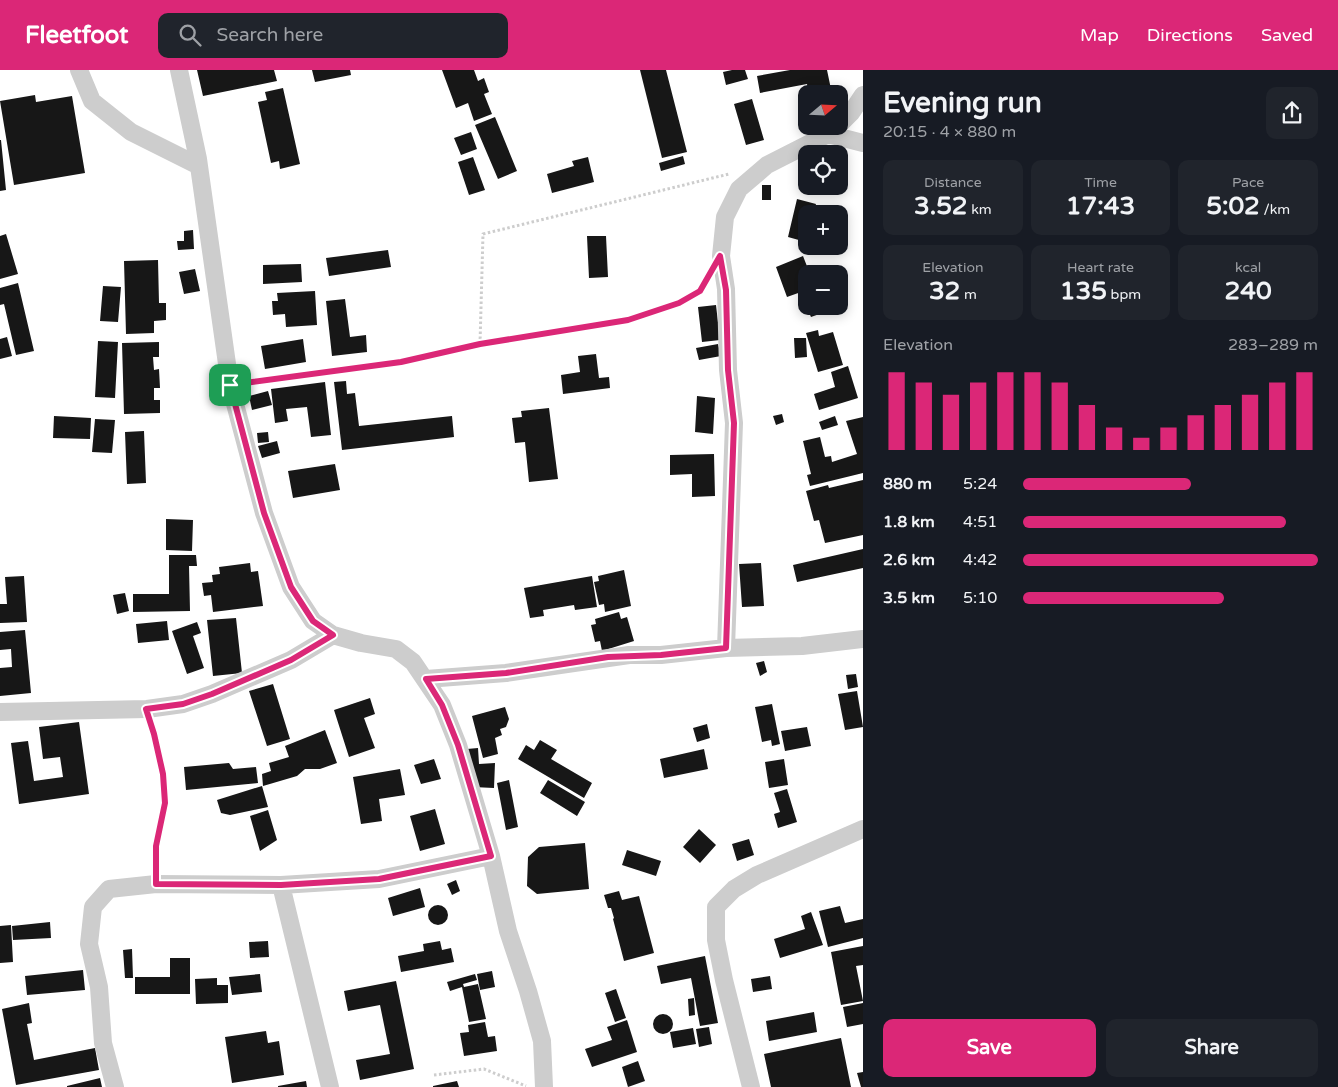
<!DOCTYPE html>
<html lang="en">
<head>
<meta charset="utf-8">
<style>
  :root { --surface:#171b24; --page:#20242c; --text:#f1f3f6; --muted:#9ea1a6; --accent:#db2777 }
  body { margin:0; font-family:"Varela Round",sans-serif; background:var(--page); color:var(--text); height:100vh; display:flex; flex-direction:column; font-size:19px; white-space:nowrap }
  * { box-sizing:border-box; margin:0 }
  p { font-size:16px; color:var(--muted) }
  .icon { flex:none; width:28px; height:28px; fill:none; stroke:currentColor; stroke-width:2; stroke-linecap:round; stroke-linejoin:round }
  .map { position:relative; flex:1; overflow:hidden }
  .sheet { display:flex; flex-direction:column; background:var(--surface); width:475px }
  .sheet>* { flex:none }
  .needle { width:32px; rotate:71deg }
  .tools { position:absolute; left:798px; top:15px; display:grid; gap:10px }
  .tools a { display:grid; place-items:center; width:50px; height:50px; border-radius:10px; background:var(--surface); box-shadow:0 2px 12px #0003; font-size:25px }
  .pin { position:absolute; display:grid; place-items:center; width:42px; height:42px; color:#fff; margin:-21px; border-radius:10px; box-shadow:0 2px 8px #0006 }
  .round { display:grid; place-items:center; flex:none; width:52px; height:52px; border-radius:10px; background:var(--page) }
  .headline { display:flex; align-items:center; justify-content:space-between; height:85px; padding:0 20px }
  h1 { font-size:28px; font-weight:800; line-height:38px }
  .metrics { display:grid; grid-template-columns:repeat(3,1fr); gap:8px; height:85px; padding:5px 20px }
  .metrics div { display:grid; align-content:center; border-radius:10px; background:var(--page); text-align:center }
  .metrics b { font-size:25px; font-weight:800 }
  .metrics small { font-size:14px; font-weight:400 }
  .metrics p { font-size:14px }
  .chart { height:140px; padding:10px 20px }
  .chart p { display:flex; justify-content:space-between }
  .chart svg { width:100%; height:90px; margin-top:5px; stroke:var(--accent); stroke-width:6 }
  .action { display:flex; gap:10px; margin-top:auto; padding:10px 20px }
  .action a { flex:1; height:58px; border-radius:10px; background:var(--accent); color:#fff; font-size:20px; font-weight:800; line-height:58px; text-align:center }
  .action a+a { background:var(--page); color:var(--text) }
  ul { padding:0 20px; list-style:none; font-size:16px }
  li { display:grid; grid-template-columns:80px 60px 1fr; align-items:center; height:38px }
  li i { height:12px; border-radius:6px; background:var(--accent) }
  header { display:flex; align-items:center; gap:30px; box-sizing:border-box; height:70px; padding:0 25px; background:var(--accent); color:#fff }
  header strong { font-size:24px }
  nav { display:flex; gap:28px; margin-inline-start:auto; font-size:18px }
  .search { width:350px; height:45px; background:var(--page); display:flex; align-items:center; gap:12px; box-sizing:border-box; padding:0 18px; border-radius:10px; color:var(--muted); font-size:19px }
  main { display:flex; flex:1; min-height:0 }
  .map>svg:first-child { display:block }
</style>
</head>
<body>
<header>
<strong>Fleetfoot</strong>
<div class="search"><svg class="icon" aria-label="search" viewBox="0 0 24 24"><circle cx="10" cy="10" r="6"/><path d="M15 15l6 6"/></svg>Search here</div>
<nav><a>Map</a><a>Directions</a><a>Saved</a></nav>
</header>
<main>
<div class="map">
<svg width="863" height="1017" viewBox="0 0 863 1017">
  <rect width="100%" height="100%" fill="#fff"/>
  <!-- building -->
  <path fill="#171717" d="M197 0H274L277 11 203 26Z
    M312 0H350L351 5 315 12Z
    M442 0H474L478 11 484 8 489 22 484 24 492 44 474 51 468 33 456 38Z
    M640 0H666L687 82 662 88Z
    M732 0H745L748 9 726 15 723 2Z
    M790 0H827L832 24H809L807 14 760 23 757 6Z
    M283 18 300 94 280 99 279 91 271 93 258 32 267 30 265 22Z
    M35 25 36 32 72 26 85 103 14 115 0 31Z
    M752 29 764 70 746 75 734 34Z
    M495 47 517 101 498 109 475 55Z
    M471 62 477 79 461 85 454 68Z
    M0 70H1L6 120 0 121Z
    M683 86 685 94 661 101 659 93Z
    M473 87 485 120 469 125 458 92Z
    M588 87 594 112 552 123 547 104 574 96 572 91Z
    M762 115H771V130H762Z
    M797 129 816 134 813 144H806V172L788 167Z
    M822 138 833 140 832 144H821Z
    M193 160 194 179 178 180 177 171H184V161Z
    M6 164 18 204 0 209V166Z
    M587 166H606L608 207 589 208Z
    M388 180 391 197 329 206 326 188Z
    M803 186 810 204H806V236L801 222 787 227 776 197Z
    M158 190 159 233H166V250L154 251V263L126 264 124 191Z
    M301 194 302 212 263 214V195Z
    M195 199 200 221 184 224 179 202Z
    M18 213 34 281 16 285 4 234 0 235V218Z
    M103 216 121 217 118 252 100 251Z
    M315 221 317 255 286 257 285 244 273 245 272 231H278L277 223Z
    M345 229 350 267 366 265 367 282 332 286 326 231Z
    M716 235 720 270 702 272 698 237Z
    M806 236H823L825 242 811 247Z
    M818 260 819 266 833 262 843 295 818 302 806 263Z
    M7 267 12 286 0 289V269Z
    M794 268H806L807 287 795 288Z
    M303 269 306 292 265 299 261 276Z
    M98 271 118 272 115 328 95 327Z
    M159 272V287H153L154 300 159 299 160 318H154V330H160V343L124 344 122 273Z
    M718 274 721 286 699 290 696 278Z
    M596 284 599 308 609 307 610 318 563 324 561 305 580 302 578 286Z
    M848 296 858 328 819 340 814 324 835 317 831 302Z
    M346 311 347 324 355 323 359 356 452 346 454 367 342 380 334 312Z
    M325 312 331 365 311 367 307 337 286 339 288 351 275 353 271 319Z
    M268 321 272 335 252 340 249 326Z
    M697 326 715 328 713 364 695 362Z
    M549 338 558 409 529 412 525 372 515 373 512 348 522 347 521 341Z
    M782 344 784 352 776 355 773 346Z
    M54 346 91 348 90 369 53 368Z
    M835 346 838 355 822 360 819 352Z
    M863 347V403L810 416 807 405 811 404 803 371 820 367 825 387 831 386 832 392 857 384 846 351Z
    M95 349 115 350 112 383 92 382Z
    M144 361 146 413 127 414 125 362Z
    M268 362 269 372 258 373 257 363Z
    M277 371 280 383 262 388 258 376Z
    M714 384 715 426 692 427V404L670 405V385Z
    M335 394 340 420 293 428 288 401Z
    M863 410V465L825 473 819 450 814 451 806 421 828 415 829 418Z
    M166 449 193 450 192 481 166 480Z
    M863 479V498L797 512 793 495Z
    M169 485H196L197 496H189L190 541 133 542V524H169Z
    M250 493 251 502 258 501 263 536 213 542 211 525 204 526 202 513 213 512 212 505 220 504 219 497Z
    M761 493 764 536 742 537 739 494Z
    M624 500 631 536 605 542 604 534 599 535 594 512 599 511 598 506Z
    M24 506 27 552 0 553V534H7L5 507Z
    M592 506 597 537 575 540 574 535 543 540 544 546 530 548 524 518Z
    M125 523 129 541 117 544 113 525Z
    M619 542 621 549 627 547 634 571 602 581 600 571 595 572 591 555 596 554 595 549Z
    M236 548 242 603 213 606 207 550Z
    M167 551 169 570 138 573 136 554Z
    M197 552 201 563 193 566 204 598 187 604 172 561Z
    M25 560 31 623 0 626V598L12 597 11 579 0 580V562Z
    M764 591 767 602 760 606 756 593Z
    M856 604 858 617 848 619 846 605Z
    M273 614 290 669 267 676 249 621Z
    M857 621 863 657 845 660 838 624Z
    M370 628 375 644 364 648 375 678 349 687 334 640Z
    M772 634 780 674 772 676 771 670 762 672 755 637Z
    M505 637 509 649 506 657 500 659 502 665 495 668 498 684 483 688 472 646Z
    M79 652 89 724 19 734 11 673 28 671 34 711 63 707 60 687 43 689 39 657Z
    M707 654 710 668 697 672 693 658Z
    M807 657 811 676 785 681 781 661Z
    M325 660 337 693 320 699H305L297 706 263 716 262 704 271 701 269 693 289 687 285 676Z
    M540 670 557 680 551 689 592 713 584 728 518 689 526 675 534 680Z
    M478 678 479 694 495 693 494 718 473 717 467 679Z
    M704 679 708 699 664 708 660 689Z
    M434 689 441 709 421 714 414 695Z
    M784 689 788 715 769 718 765 692Z
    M229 693 233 699 256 697 258 713 186 720 184 697Z
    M400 699 405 725 379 729 382 751 361 754 353 707Z
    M509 710 518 757 506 760 497 713Z
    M548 710 585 732 577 746 540 723Z
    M262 716 268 737 230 745 221 743 217 730Z
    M787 719 797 752 778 758 774 744 780 742 774 723Z
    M435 739 445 774 420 781 410 746Z
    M268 740 277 770 260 781 250 746Z
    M699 759 716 775 700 793 683 777Z
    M749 769 754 785 737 791 732 774Z
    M585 773 589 819 537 824 527 816 528 787 539 777Z
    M627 780 661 791 656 806 622 795Z
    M456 810 460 821 452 825 447 814Z
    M420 818 425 837 393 846 388 828Z
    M619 821 622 830 639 826 654 883 624 891 613 849 614 848 611 838H608L604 825Z
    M428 845a10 10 0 1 1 20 0a10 10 0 1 1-20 0Z
    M840 836 845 853 863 849V868L828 877 819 841Z
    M811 842 823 875 780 888 774 869 805 859 801 846Z
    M50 852 51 868 13 870 12 856Z
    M11 855 13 892 0 893V856Z
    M268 871 269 887 250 888 249 872Z
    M440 871 442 880 451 878 454 892 401 902 398 886 424 881 423 874Z
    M863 876V895L856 896 863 931 841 935 831 882Z
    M132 879 133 908H125L123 880Z
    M705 886 718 953 700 956 691 908 661 914 657 896Z
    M170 888H190V924H135V907H170Z
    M83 900 85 920 27 925 25 906Z
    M492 901 495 917 480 920 477 904Z
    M260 904 262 922 232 925 229 907Z
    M475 904 477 910 463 914 464 917 478 914 486 949 469 952 462 917 450 921 447 912Z
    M770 906 772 919 753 922 751 909Z
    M217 908V915H228V933L196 934 195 909Z
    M396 911 414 999 360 1010 356 990 390 984 380 935 348 941 344 921Z
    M616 919 626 948 615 952 605 923Z
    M694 928 695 945 689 946 688 929Z
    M29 933 32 953 27 954 34 990 95 978 99 1000 16 1015 2 939Z
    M863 933V954L847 957 843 937Z
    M814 942 817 962 769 971 766 951Z
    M653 954a10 10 0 1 1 20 0a10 10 0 1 1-20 0Z
    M627 950 637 982 592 997 585 979 612 970 607 957Z
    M485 952 488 967 495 966 497 981 464 986 460 963 469 962 468 955Z
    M709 957 712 974 699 977 696 959Z
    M693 958 696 974 673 978 670 962Z
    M266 961 268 973 279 971 284 1005 232 1013 225 967Z
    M841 968 851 1017H771L764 984Z
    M638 991 645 1011 628 1017 622 997Z
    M863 1002V1017H861L857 1003Z
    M100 1008 102 1017H67V1016Z
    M306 1011 307 1017H278V1016Z
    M457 1011 459 1017H433V1016Z"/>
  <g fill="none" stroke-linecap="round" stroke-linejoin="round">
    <!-- path -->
    <path stroke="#cdcdcd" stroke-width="3" stroke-dasharray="2.5 2.5" stroke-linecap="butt" d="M480 274 483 164 729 104
      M246 313 401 292 480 274 628 250 679 233 700 221 707 209
      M151 654 163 704 165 733 156 776V798
      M434 1005 484 999 526 1016"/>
    <!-- minor -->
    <path stroke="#cdcdcd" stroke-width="18" d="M79 0 92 31 131 62 199 96
      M179 0 198 89 230 315 264 443 291 517 313 551 333 565 361 573 396 579 413 592 442 635 458 675 491 786 508 861 528 921 542 971 544 1017
      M839 55 851 43 863 25
      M828 64 863 73
      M726 578 734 353 728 300 726 219 721 186 725 147 739 119 767 95 828 64 837 56
      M426 609 506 603 629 585H661L726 578 802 576 863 569
      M0 642 147 639 183 634 212 624 291 590 333 565
      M281 815 330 1017
      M115 1017 103 973 99 917 89 874 93 837 109 819 156 814 281 815 379 809 491 786
      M751 1017 724 910 716 870V837L734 819 757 805 863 759"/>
  </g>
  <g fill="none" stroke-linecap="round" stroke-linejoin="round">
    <!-- route casing -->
    <g stroke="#fff" stroke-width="10">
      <path id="route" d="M720 186 726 220 728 300 734 353 726 578 661 585 608 587 506 603 426 609 442 635 458 675 491 786 379 809 281 815 156 814V776L165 733 163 704 154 664 146 639 183 634 212 624 291 590 333 565 313 551 291 517 264 443 230 315 401 292 480 274 628 250 679 233 700 221Z"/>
    </g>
    <!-- route -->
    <use href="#route" stroke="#db2777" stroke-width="6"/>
  </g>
</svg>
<div class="tools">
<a><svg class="needle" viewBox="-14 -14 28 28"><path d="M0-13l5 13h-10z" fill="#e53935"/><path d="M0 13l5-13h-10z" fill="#9ea1a6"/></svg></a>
<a><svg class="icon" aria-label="locate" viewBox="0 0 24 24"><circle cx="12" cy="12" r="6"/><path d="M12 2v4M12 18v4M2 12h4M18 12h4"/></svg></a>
<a>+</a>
<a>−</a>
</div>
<div class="pin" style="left:230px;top:315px;background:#1e9e55"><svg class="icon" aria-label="arrive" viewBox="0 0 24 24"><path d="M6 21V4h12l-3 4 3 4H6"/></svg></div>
</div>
<section class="sheet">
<div class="headline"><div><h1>Evening run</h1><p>20:15 · 4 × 880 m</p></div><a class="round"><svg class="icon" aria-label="share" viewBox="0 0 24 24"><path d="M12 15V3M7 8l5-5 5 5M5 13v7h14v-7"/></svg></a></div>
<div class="metrics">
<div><p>Distance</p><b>3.52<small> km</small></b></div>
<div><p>Time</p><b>17:43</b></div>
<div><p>Pace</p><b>5:02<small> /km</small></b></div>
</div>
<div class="metrics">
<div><p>Elevation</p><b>32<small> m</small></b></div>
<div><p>Heart rate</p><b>135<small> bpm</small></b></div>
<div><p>kcal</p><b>240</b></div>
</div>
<div class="chart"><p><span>Elevation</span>283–289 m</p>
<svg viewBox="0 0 160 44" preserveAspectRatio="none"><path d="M5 44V6M15 44V11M25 44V17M35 44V11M45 44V6M55 44V6M65 44V11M75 44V22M85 44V33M95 44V38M105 44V33M115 44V27M125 44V22M135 44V17M145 44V11M155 44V6"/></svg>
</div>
<ul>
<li><b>880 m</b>5:24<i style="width:57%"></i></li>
<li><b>1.8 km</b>4:51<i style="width:89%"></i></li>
<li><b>2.6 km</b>4:42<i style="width:100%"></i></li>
<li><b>3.5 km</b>5:10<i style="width:68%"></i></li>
</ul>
<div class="action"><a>Save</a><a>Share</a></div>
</section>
</main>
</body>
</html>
